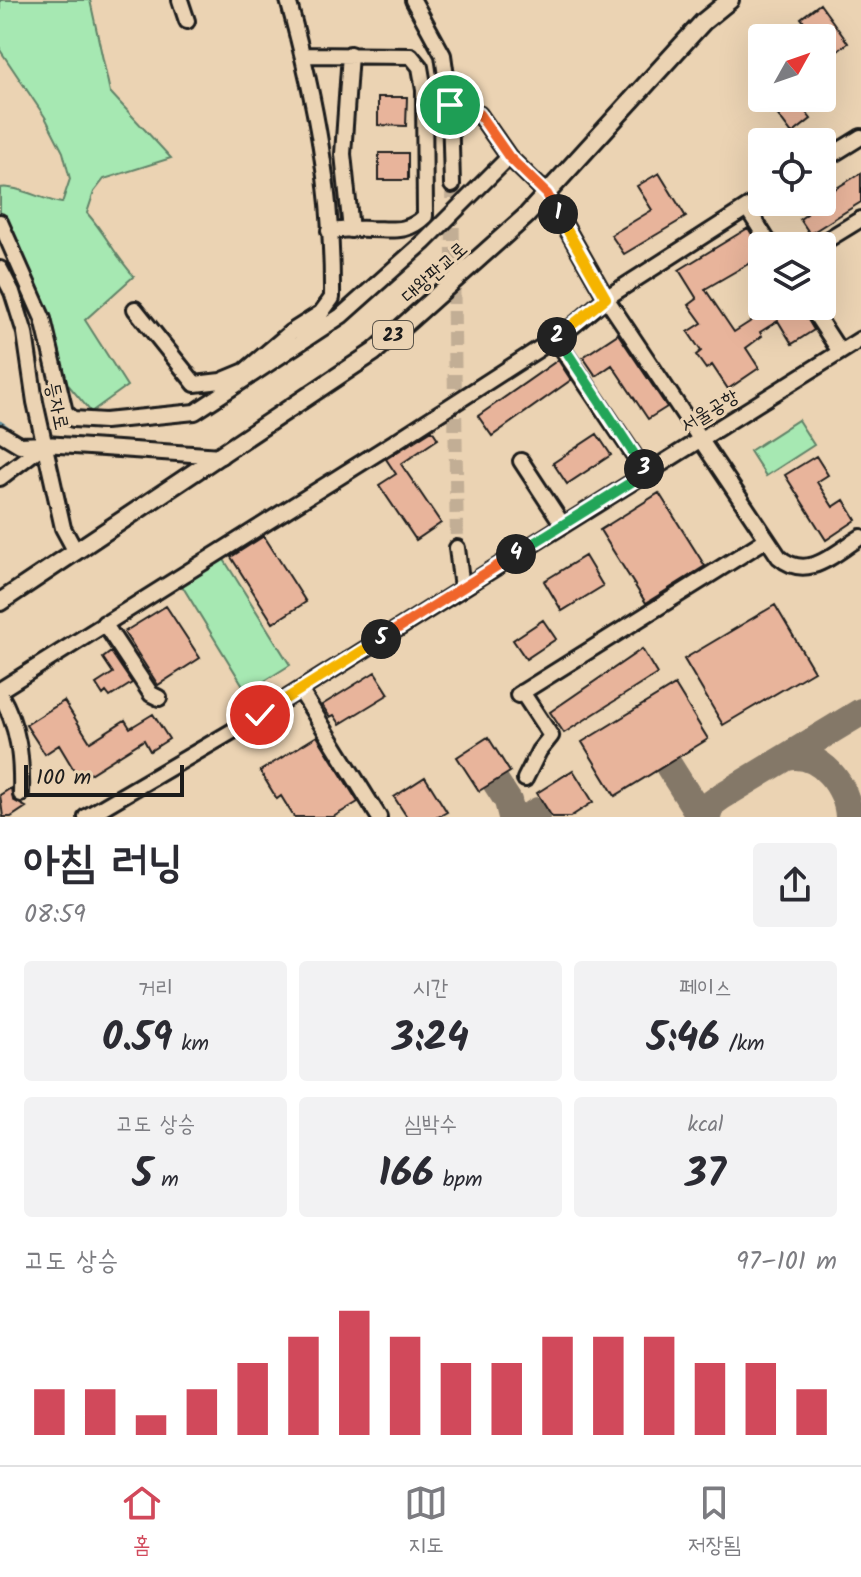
<!DOCTYPE html>
<html lang="ko">
<head>
<meta charset="utf-8">
<style>
  :root { --surface:#fff; --page:#f2f2f3; --text:#2b2b33; --muted:#7c7c81; --line:#e1e1e2; --accent:#d1495b }
  body { margin:0; font-family:Kalam,"Poor Story",sans-serif; background:var(--page); color:var(--text); height:100vh; display:flex; flex-direction:column; font-size:30px; white-space:nowrap }
  * { box-sizing:border-box; margin:0 }
  p { font-size:26px; color:var(--muted) }
  .icon { flex:none; width:44px; height:44px; fill:none; stroke:currentColor; stroke-width:2; stroke-linecap:round; stroke-linejoin:round }
  .map { position:relative; height:817px; overflow:hidden }
  .drawer { display:flex; flex-direction:column; background:var(--surface); flex:1 }
  .drawer>* { flex:none }
  .needle { width:52px; rotate:50deg }
  .controls { position:absolute; left:748px; top:24px; display:grid; gap:16px }
  .controls a { display:grid; place-items:center; width:88px; height:88px; border-radius:8px; background:var(--surface); box-shadow:0 8px 32px #0002; font-size:40px }
  .scale { position:absolute; left:24px; bottom:20px; width:160px; box-sizing:border-box; padding-left:8px; border:4px solid #1c1c1c; border-top:0; font-size:22px; line-height:28px; white-space:nowrap; color:#1c1c1c; -webkit-text-stroke:6px #ebd3b3; paint-order:stroke }
  .pin { position:absolute; display:grid; place-items:center; width:68px; height:68px; color:#fff; margin:-34px; border:4px solid #fff; border-radius:50%; box-shadow:0 2px 8px #0007 }
  .km { position:absolute; width:40px; height:40px; margin:-20px; border-radius:50%; background:#222; color:#fff; font-size:22px; line-height:40px; text-align:center }
  .round { display:grid; place-items:center; flex:none; width:84px; height:84px; border-radius:8px; background:var(--page) }
  .overview { display:flex; align-items:center; justify-content:space-between; height:136px; padding:0 24px }
  h1 { font-size:44px; font-weight:700; line-height:60px }
  .metrics { display:grid; grid-template-columns:repeat(3,1fr); gap:12px; height:136px; padding:8px 24px }
  .metrics div { display:grid; align-content:center; border-radius:8px; background:var(--page); text-align:center }
  .metrics b { font-size:40px; font-weight:700 }
  .metrics small { font-size:22px; font-weight:400 }
  .metrics p { font-size:22px }
  .chart { height:224px; padding:16px 24px }
  .chart p { display:flex; justify-content:space-between }
  .chart svg { width:100%; height:144px; margin-top:8px; stroke:var(--accent); stroke-width:6 }
  .dock { display:flex; justify-content:space-around; align-items:center; height:112px; border-top:2px solid var(--line); background:var(--surface); font-size:22px; color:var(--muted) }
  .dock a { display:grid; justify-items:center; gap:4px }
  .dock .on { color:var(--accent) }
  .map>svg:first-child { display:block }
</style>
</head>
<body>
<div class="map">
<svg width="861" height="817" viewBox="0 0 861 817">
  <rect width="100%" height="100%" fill="#ebd3b3"/>
  <filter id="ink" filterUnits="userSpaceOnUse"><feTurbulence type="fractalNoise" baseFrequency=".0125" numOctaves="2"/><feDisplacementMap in="SourceGraphic" scale="16" xChannelSelector="R" yChannelSelector="G"/><feConvolveMatrix kernelMatrix="1 2 1 2 8 2 1 2 1" color-interpolation-filters="sRGB"/></filter>
  <g filter="url(#ink)">
    <!-- green -->
    <path fill="#a6e8b2" stroke="#618267" stroke-width="2" d="M0 0H90L110 92 171 158 104 179 94 192 87 213C105 233 116 257 134 276L85 320 127 386 91 412 59 374 0 221V188C13 184 45 201 62 203L70 179 63 152 45 117 0 50Z
      M798 420 814 445 766 476 750 451Z
      M223 558 290 665 247 692 181 584Z"/>
    <g fill="none" stroke-linecap="round" stroke-linejoin="round">
      <!-- stream -->
      <path stroke="#64909e" stroke-width="3" d="M0 422 9 428"/>
      <!-- taxiway -->
      <path stroke="#847868" stroke-width="28" d="M787 757C820 750 848 787 849 817
        M669 766 701 817
        M490 773 508 801 512 817
        M529 817 538 811
        M707 817 711 804 722 796 861 712"/>
    </g>
    <!-- building -->
    <path fill="#e8b49b" stroke="#1c1c1c" stroke-width="2" d="M820 4 848 43 830 57 822 46V38H816L801 18Z
      M378 97H407L406 126 378 125Z
      M765 98H795L811 119 792 134Z
      M379 153H408V180H379Z
      M659 173 686 217 624 254 611 235 652 210 637 186Z
      M861 173V202L810 234 800 219 807 214 803 209 814 202H822V197Z
      M748 228 762 250V256L705 289 734 332 762 314 757 306H800L814 330 792 344 778 321 760 332 762 336 746 348 759 368 728 389 712 365 706 369 696 355 701 351 688 332 702 323 689 305 697 299 679 270Z
      M618 334 667 407 648 419 612 365 596 376 583 357Z
      M558 360 571 380 492 436 478 416Z
      M432 430 438 439 401 464 441 523 416 540 379 485 396 474 386 459Z
      M597 434 611 455 567 484 553 463Z
      M816 456 828 475 817 482 833 507 844 500 856 520 826 540 785 475Z
      M659 493 705 566 646 603 600 530Z
      M264 536 306 602 273 623 231 557Z
      M585 556 603 586 562 611 544 581Z
      M775 605 814 671 723 725 684 659Z
      M166 606 200 658 158 685 124 632Z
      M543 620 556 639 526 659 513 640Z
      M642 649 657 674 564 733 550 712Z
      M111 652 132 683 110 697 106 692 103 695 96 684 113 673 103 658Z
      M375 672 389 694 340 724 334 715 330 717 322 705Z
      M675 685 708 739 615 796 582 742Z
      M64 701 90 742 125 720 130 728 153 714 169 739 150 751 144 740 80 780 59 745 45 754 26 725Z
      M317 736 358 802 333 817H294L281 796 277 799 260 771Z
      M488 737 510 772 479 791 457 757Z
      M573 770 593 802 570 817H552L537 793Z
      M425 777 447 812 438 817H407L394 797Z
      M11 788 13 800 26 807 11 817H3L0 795Z"/>
    <g fill="none" stroke-linecap="round" stroke-linejoin="round">
      <!-- minor-tunnel -->
      <path stroke="#c2ae95" stroke-width="14" stroke-dasharray="14 7" stroke-linecap="butt" d="M452 185 457 548"/>
      <!-- minor casing -->
      <g stroke="#1c1c1c" stroke-width="20">
        <path id="minor" d="M180 0 187 21
          M413 0 443 55 450 105 452 185
          M350 54 343 154 351 230
          M303 55 411 56 420 67 424 90 425 216C407 234 392 229 369 229 356 228 342 230 329 231
          M450 105 479 114 509 157 547 194 606 298 779 557C808 582 834 553 861 537
          M822 161 861 137
          M747 208 771 246
          M0 222 43 319 65 412 73 419 105 421 195 412 341 316 424 242 509 157
          M817 246 861 219
          M0 269 12 292 25 333 35 402 63 528 76 552
          M810 306 840 352
          M135 309 195 384 221 381 245 371 291 332 321 313 332 298C333 192 316 101 288 0
          M555 338 646 473
          M0 433 20 445 45 444 221 456
          M521 461 563 525
          M0 478 45 444
          M457 548 462 588
          M104 623 151 694 159 698
          M0 690 393 443 568 330 606 298 762 198
          M300 690 379 817
          M522 692 551 736 539 751 525 779
          M0 694C19 727 22 758 21 794
          M518 695 767 539
          M86 817 260 715 861 339"/>
      </g>
      <!-- major casing -->
      <g stroke="#1c1c1c" stroke-width="22">
        <path id="major" d="M0 602 374 352 526 216 703 22 730 0"/>
      </g>
      <!-- minor -->
      <use href="#minor" stroke="#ebd3b3" stroke-width="14"/>
      <!-- major -->
      <use href="#major" stroke="#ebd3b3" stroke-width="16"/>
    </g>
  </g>
  <g fill="none" stroke-linecap="round" stroke-linejoin="round" filter="url(#ink)">
    <!-- split-1 casing -->
    <g stroke="#fff" stroke-width="16">
      <path id="split-1" d="M450 105 479 114 509 157 547 194 558 214"/>
    </g>
    <!-- split-2 casing -->
    <g stroke="#fff" stroke-width="16">
      <path id="split-2" d="M557 337 606 298 558 214"/>
    </g>
    <!-- split-3 casing -->
    <g stroke="#fff" stroke-width="16">
      <path id="split-3" d="M557 337 644 469"/>
    </g>
    <!-- split-4 casing -->
    <g stroke="#fff" stroke-width="16">
      <path id="split-4" d="M516 554 646 473 644 469"/>
    </g>
    <!-- split-5 casing -->
    <g stroke="#fff" stroke-width="16">
      <path id="split-5" d="M381 639 516 554"/>
    </g>
    <!-- split-6 casing -->
    <g stroke="#fff" stroke-width="16">
      <path id="split-6" d="M260 715 381 639"/>
    </g>
    <!-- split-1 -->
    <use href="#split-1" stroke="#f0652b" stroke-width="10"/>
    <!-- split-2 -->
    <use href="#split-2" stroke="#f5b400" stroke-width="10"/>
    <!-- split-3 -->
    <use href="#split-3" stroke="#22a559" stroke-width="10"/>
    <!-- split-4 -->
    <use href="#split-4" stroke="#22a559" stroke-width="10"/>
    <!-- split-5 -->
    <use href="#split-5" stroke="#f0652b" stroke-width="10"/>
    <!-- split-6 -->
    <use href="#split-6" stroke="#f5b400" stroke-width="10"/>
  </g>
  <g text-anchor="middle" stroke-width="6" stroke-linejoin="round" paint-order="stroke">
    <!-- shield labels -->
    <rect fill="#ebd3b3" stroke="#5a5349" stroke-width="2" x="373" y="321" width="40" height="28" rx="6"/>
    <g font-size="18" font-weight="bold" fill="#1c1c1c">
      <text x="393" y="341">23</text>
    </g>
    <!-- street labels -->
    <g font-size="20" fill="#1c1c1c" stroke="#ebd3b3">
      <text transform="translate(434 272) rotate(-42)" y="7">대왕판교로</text>
      <text transform="translate(58 406) rotate(78)" y="7">등자로</text>
      <text transform="translate(709 410) rotate(-32)" y="7">서울공항</text>
    </g>
  </g>
</svg>
<div class="controls">
<a><svg class="needle" viewBox="-14 -14 28 28"><path d="M0-13l5 13h-10z" fill="#e53935"/><path d="M0 13l5-13h-10z" fill="#7c7c81"/></svg></a>
<a><svg class="icon" aria-label="locate" viewBox="0 0 24 24"><circle cx="12" cy="12" r="6"/><path d="M12 2v4M12 18v4M2 12h4M18 12h4"/></svg></a>
<a><svg class="icon" aria-label="layers" viewBox="0 0 24 24"><path d="M12 4l9 5-9 5-9-5zM3 14l9 5 9-5"/></svg></a>
</div>
<div class="scale">100 m</div>
<div class="pin" style="left:450px;top:105px;background:#1e9e55"><svg class="icon" aria-label="arrive" viewBox="0 0 24 24"><path d="M6 21V4h12l-3 4 3 4H6"/></svg></div>
<div class="pin" style="left:260px;top:715px;background:#d93025"><svg class="icon" aria-label="check" viewBox="0 0 24 24"><path d="M5 12l5 5 9-10"/></svg></div>
<b class="km" style="left:558px;top:214px">1</b>
<b class="km" style="left:557px;top:337px">2</b>
<b class="km" style="left:644px;top:469px">3</b>
<b class="km" style="left:516px;top:554px">4</b>
<b class="km" style="left:381px;top:639px">5</b>
</div>
<section class="drawer">
<div class="overview"><div><h1>아침 러닝</h1><p>08:59</p></div><a class="round"><svg class="icon" aria-label="share" viewBox="0 0 24 24"><path d="M12 15V3M7 8l5-5 5 5M5 13v7h14v-7"/></svg></a></div>
<div class="metrics">
<div><p>거리</p><b>0.59<small> km</small></b></div>
<div><p>시간</p><b>3:24</b></div>
<div><p>페이스</p><b>5:46<small> /km</small></b></div>
</div>
<div class="metrics">
<div><p>고도 상승</p><b>5<small> m</small></b></div>
<div><p>심박수</p><b>166<small> bpm</small></b></div>
<div><p>kcal</p><b>37</b></div>
</div>
<div class="chart"><p><span>고도 상승</span>97–101 m</p>
<svg viewBox="0 0 160 44" preserveAspectRatio="none"><path d="M5 44V30M15 44V30M25 44V38M35 44V30M45 44V22M55 44V14M65 44V6M75 44V14M85 44V22M95 44V22M105 44V14M115 44V14M125 44V14M135 44V22M145 44V22M155 44V30"/></svg>
</div>
</section>
<nav class="dock">
<a class="on"><svg class="icon" aria-label="home" viewBox="0 0 24 24"><path d="M3 11l9-7 9 7M6 9v11h12V9"/></svg>홈</a>
<a><svg class="icon" aria-label="map" viewBox="0 0 24 24"><path d="M3 6l6-2 6 2 6-2v14l-6 2-6-2-6 2zM9 4v14M15 6v14"/></svg>지도</a>
<a><svg class="icon" aria-label="saved" viewBox="0 0 24 24"><path d="M7 4h10v16l-5-4-5 4z"/></svg>저장됨</a>
</nav>
</body>
</html>
